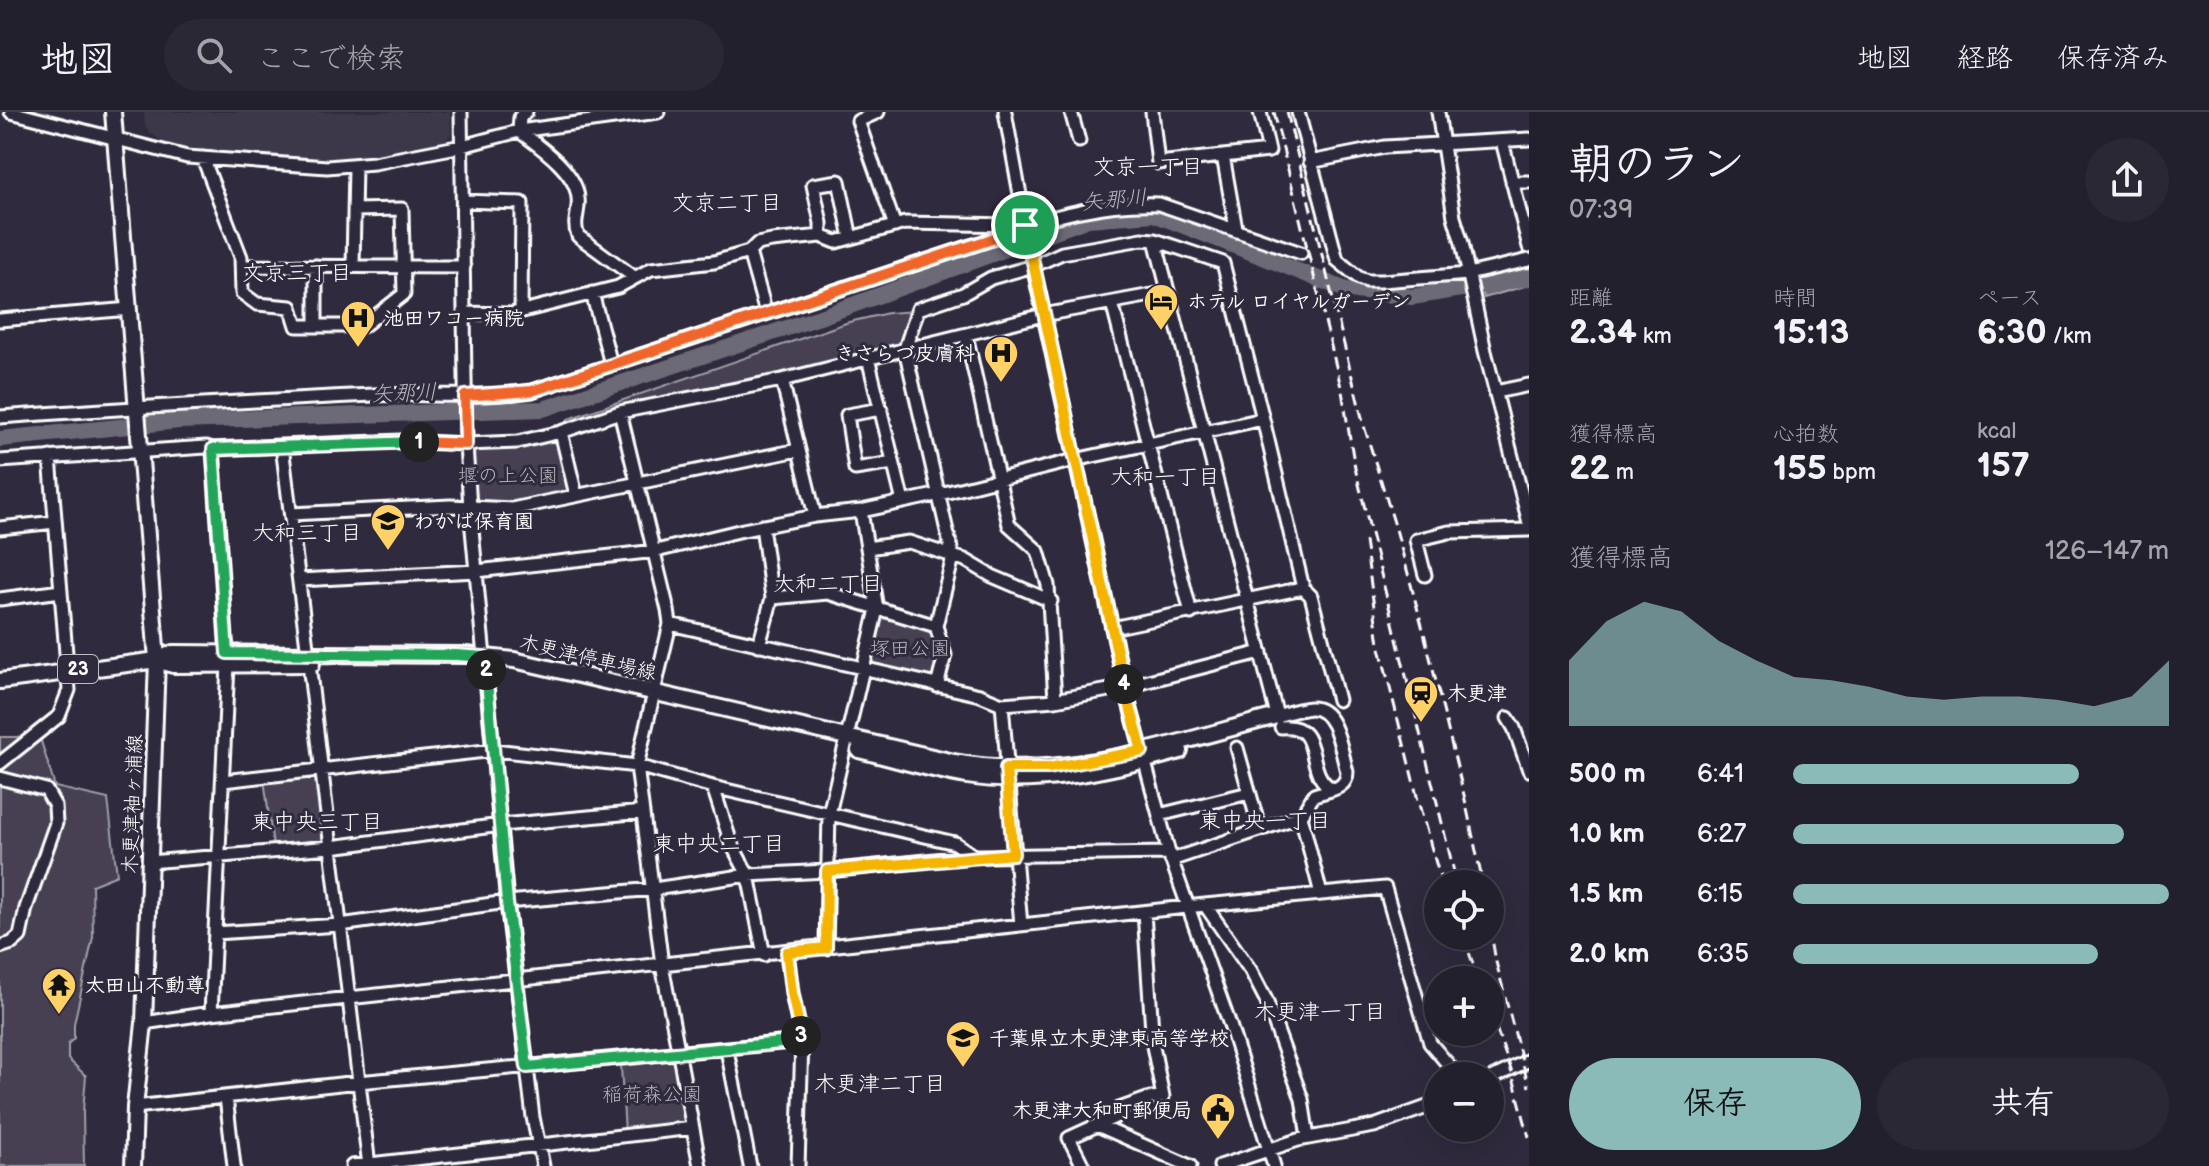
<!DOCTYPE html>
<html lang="ja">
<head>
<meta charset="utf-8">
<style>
  :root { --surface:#23202e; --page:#2b2836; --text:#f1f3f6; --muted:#a3a3aa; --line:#403e4a; --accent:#8bbbb9 }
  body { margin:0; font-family:"Balsamiq Sans","Klee One",sans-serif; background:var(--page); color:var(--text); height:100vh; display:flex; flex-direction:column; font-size:30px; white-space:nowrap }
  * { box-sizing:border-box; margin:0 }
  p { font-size:26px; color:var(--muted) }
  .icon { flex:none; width:44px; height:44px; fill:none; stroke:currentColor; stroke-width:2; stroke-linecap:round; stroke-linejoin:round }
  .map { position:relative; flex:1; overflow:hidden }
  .drawer { display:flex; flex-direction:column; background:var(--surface); width:680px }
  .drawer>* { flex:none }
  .fabs { position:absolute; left:1424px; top:758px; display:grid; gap:16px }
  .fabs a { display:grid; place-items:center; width:80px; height:80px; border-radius:50%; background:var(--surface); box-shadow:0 8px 32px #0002,0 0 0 2px var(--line); font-size:40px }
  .pin { position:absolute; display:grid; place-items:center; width:68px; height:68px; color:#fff; margin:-34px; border:4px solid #fff; border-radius:50%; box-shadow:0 2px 8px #0007 }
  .km { position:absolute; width:40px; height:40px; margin:-20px; border-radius:50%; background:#222; color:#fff; font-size:22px; line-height:40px; text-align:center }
  .round { display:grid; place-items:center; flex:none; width:84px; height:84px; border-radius:42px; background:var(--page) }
  .headline { display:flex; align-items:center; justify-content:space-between; height:136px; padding:0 40px }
  h1 { font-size:44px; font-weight:800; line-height:60px }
  .metrics { display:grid; grid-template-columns:repeat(3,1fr); gap:12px; height:136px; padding:8px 40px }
  .metrics div { display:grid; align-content:center }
  .metrics b { font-size:34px; font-weight:800 }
  .metrics small { font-size:22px; font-weight:400 }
  .metrics p { font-size:22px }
  .chart { height:224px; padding:16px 40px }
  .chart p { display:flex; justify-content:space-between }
  .chart svg { width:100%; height:144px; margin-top:8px; fill:var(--accent); opacity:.7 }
  .button { display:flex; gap:16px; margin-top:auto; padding:16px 40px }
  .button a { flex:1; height:92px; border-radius:48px; background:var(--accent); color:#111; font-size:32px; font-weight:800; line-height:92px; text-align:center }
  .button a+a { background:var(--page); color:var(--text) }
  ul { padding:0 40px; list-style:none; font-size:26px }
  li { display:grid; grid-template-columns:128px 96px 1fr; align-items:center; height:60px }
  li i { height:20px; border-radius:10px; background:var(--accent) }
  header { display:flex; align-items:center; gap:48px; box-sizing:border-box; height:112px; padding:0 40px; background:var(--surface); border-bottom:2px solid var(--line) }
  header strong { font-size:38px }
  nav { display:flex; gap:44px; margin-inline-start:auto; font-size:28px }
  .search { width:560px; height:72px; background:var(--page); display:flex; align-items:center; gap:20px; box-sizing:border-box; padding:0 28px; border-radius:44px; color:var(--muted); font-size:30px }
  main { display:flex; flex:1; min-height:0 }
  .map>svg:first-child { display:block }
</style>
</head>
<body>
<header>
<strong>地図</strong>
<div class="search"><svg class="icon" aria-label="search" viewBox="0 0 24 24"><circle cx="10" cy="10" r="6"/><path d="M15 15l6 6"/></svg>ここで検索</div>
<nav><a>地図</a><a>経路</a><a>保存済み</a></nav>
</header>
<main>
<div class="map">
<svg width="1529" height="1054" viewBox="0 0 1529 1054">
  <rect width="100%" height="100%" fill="#2f2a3d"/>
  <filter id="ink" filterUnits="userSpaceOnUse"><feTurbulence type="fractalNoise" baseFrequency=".0125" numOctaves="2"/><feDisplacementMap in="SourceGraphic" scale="16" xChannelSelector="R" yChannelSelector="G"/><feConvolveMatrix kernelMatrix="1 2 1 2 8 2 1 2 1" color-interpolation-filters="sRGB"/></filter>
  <g filter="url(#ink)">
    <!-- built -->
    <path fill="#3c3749" d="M144 0H450L451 22 445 29 408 40 344 50H318L203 39 166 32 149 20 145 14Z"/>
    <!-- green -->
    <path fill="#464152" stroke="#a2a0a8" stroke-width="2" d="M915 199 902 235 561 319 568 307 849 210 888 201Z
      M556 325 571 379 511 392 474 391 472 337Z
      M879 500 933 517 940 543 933 569 867 552Z
      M0 625H27L41 629 55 675 108 687 117 763 92 773 93 825 74 912V926L68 932V947L86 964 83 999 84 1054H0Z
      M319 660 327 730 273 734 264 667Z
      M675 948 687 1013 625 1021 621 954Z"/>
    <!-- water -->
    <path fill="#6d6a77" stroke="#a7a6ad" stroke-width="2" d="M1529 151V173L1484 186 1479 165Z"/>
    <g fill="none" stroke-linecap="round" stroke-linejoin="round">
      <!-- river -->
      <path stroke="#6d6a77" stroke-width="16" d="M0 327 179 309 543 297 820 205 1088 107 1154 102 1346 178 1412 185 1529 166"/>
      <!-- minor casing -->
      <g stroke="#fff" stroke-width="17">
        <path id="minor" d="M11 0 187 45 327 55 374 51 462 34 519 19 658 0
          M461 0 466 332 470 396 507 790 533 1005 543 1054
          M526 0 520 5 519 19C539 34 576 59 578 86 580 100 572 109 578 124L634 165
          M878 0 858 9 895 114
          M1005 0 1033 154 1125 575 1169 741 1230 913 1274 1054
          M1071 0 1079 29
          M1152 0 1158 51 1269 39 1260 0
          M1298 0 1337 148 1359 166 1367 169H1382L1468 162 1529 148
          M1438 0 1454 105 1462 131 1485 239 1529 411
          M1502 29 1529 135
          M1223 44 1236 117
          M203 46 241 145 242 181 257 192 291 195 297 214H363L404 182 402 97 354 98
          M1310 50 1385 35 1529 27
          M1512 70H1529
          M463 89 522 91 521 199
          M821 124V111L813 73 839 69 851 126
          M1155 128 1277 604C1287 601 1299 597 1310 596 1337 595 1341 639 1347 660 1347 678 1328 678 1314 683L1301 704
          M749 140 766 201
          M242 154 464 155
          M353 154 355 54
          M592 181 611 252
          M1112 191 1191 501
          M464 201 511 202 618 175 651 157 714 150 749 140 757 132 772 129 821 124 836 130 905 111 1016 113
          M0 208 130 197
          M316 214V154
          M966 223 1009 413 1038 439 1048 473 1055 588
          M868 246 903 390
          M782 268 815 404
          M1496 280 1529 273
          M881 297 847 303 855 357 893 351
          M620 300 668 498 670 512 654 580
          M0 305C124 296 249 289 373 283 427 281 480 287 532 279L992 127C1044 105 1102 90 1159 92L1301 141
          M561 320 576 383
          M282 334 308 543
          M213 337 227 541
          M0 349 206 335 213 337 400 329 466 332 518 330 561 320 620 300 782 268 1043 203 1168 180
          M291 402 450 394 512 397 798 338
          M0 416 55 410
          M867 436 909 430 965 448 992 464 1051 489
          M1425 463 1416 428 1449 420 1529 418
          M299 468 477 459 656 439 743 418 815 404 861 399 940 382 1075 348 1263 307
          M772 486 828 481 936 514
          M0 487 61 479
          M670 512 980 583 1002 592 1055 588 1125 575 1261 540
          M1112 516 1303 476
          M759 533 772 486 762 414
          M309 552 369 1054
          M937 574 945 543 936 514 953 445 905 237 918 197 963 182 991 166 1033 154 1062 141 1142 127 1155 128 1223 151 1263 307 1303 476 1311 484 1338 588
          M652 589 637 654 662 853 700 1054
          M1002 592 1021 813
          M1508 606 1514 616 1529 658
          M1281 615C1326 611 1302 663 1333 677
          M1237 636 1260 718
          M0 651 59 604 69 578 50 345
          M0 666 46 678 55 694 56 711 26 796 20 824 12 831 0 835
          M223 669 494 638 637 654 713 675 955 731 974 744
          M713 675 731 731 748 763 764 843
          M1159 703 1249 681
          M1171 748 1301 704 1321 782
          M149 750 331 735 501 713 643 700
          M1205 793 1251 859 1266 888 1302 987 1308 1026
          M215 821 340 813 507 790 654 777 748 763 827 759 974 744 1169 741
          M826 836 829 702 877 497 861 399
          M787 840 792 881 802 929 798 1054
          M211 901 228 553
          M144 911 211 901 1205 793 1385 776 1430 931 1458 964
          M727 938 750 1054
          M1490 967 1529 948
          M226 985 234 1054
          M135 995 358 970 802 929
          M1097 1013 1190 1054
          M352 1054 693 1016
          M1083 1054 1069 1026 1115 1005 1119 997 1150 986 1163 985 1153 934 1144 800
          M1220 1054 1298 1028 1374 1014 1438 991"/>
      </g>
      <!-- major casing -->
      <g stroke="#fff" stroke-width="20">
        <path id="major" d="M113 0 157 548 144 911 135 995 133 1054
          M157 548 173 553 312 552
          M0 569 157 548 173 541 466 543 514 548 954 650C1064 671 1172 631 1277 604
          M859 638C895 647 931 658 967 664 1039 675 1112 658 1180 639"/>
      </g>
      <!-- minor -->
      <use href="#minor" stroke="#2f2a3d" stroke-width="11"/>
      <!-- major -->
      <use href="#major" stroke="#2f2a3d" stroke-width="14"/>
      <!-- rail -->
      <path stroke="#fff" stroke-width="3" stroke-dasharray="12 6" stroke-linecap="butt" d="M1274 0 1342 279 1355 356 1457 772
        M1287 0 1364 314 1396 417 1424 521 1464 683 1483 772
        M1365 429 1379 532 1420 696 1442 772
        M1490 814 1496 850 1529 975
        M1463 824 1479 868
        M1490 878 1500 907
        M1490 899 1511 958 1529 1025"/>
    </g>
  </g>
  <g fill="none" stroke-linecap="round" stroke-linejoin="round" filter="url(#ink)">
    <!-- split-1 casing -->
    <g stroke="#fff" stroke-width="16">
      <path id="split-1" d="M419 330 466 332 465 284 532 279 992 127 1025 113"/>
    </g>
    <!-- split-2 casing -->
    <g stroke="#fff" stroke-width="16">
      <path id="split-2" d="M419 330 213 337 227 541 456 543 484 545 486 558"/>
    </g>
    <!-- split-3 casing -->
    <g stroke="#fff" stroke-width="16">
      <path id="split-3" d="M486 558 507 790 527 955 802 929 801 924"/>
    </g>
    <!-- split-4 casing -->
    <g stroke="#fff" stroke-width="16">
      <path id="split-4" d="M801 924 792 881 787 840 826 836 827 759 1013 742 1006 656H1049L1142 639 1124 572"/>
    </g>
    <!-- split-5 casing -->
    <g stroke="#fff" stroke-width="16">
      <path id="split-5" d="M1025 113 1124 572"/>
    </g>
    <!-- split-1 -->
    <use href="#split-1" stroke="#f0652b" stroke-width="10"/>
    <!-- split-2 -->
    <use href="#split-2" stroke="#22a559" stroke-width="10"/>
    <!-- split-3 -->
    <use href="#split-3" stroke="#22a559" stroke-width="10"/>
    <!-- split-4 -->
    <use href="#split-4" stroke="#f5b400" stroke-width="10"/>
    <!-- split-5 -->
    <use href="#split-5" stroke="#f5b400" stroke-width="10"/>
  </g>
  <!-- icons -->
  <defs>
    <g id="hotel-pin" transform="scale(1.8)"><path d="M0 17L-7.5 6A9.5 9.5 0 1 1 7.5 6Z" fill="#ffd166" stroke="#2f2a3d"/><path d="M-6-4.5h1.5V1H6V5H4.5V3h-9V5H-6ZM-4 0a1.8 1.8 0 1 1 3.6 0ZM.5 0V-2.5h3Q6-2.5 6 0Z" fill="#111"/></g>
    <g id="hospital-pin" transform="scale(1.8)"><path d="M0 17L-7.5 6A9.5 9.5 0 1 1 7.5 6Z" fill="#ffd166" stroke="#2f2a3d"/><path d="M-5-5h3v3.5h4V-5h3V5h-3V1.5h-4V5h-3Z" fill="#111"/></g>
    <g id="school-pin" transform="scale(1.8)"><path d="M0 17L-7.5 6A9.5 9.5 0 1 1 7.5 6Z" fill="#ffd166" stroke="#2f2a3d"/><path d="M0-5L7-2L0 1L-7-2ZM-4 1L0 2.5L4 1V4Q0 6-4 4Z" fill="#111"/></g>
    <g id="station-pin" transform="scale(1.8)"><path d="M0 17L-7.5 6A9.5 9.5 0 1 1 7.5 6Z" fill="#ffd166" stroke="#2f2a3d"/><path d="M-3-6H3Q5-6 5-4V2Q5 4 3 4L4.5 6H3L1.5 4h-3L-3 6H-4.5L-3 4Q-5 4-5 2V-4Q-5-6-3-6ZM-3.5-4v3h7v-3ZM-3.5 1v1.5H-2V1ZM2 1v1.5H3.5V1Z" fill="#111"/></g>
    <g id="temple-pin" transform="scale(1.8)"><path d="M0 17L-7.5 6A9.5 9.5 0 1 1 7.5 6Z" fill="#ffd166" stroke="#2f2a3d"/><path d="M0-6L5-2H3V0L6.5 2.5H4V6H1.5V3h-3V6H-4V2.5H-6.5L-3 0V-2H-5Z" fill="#111"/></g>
    <g id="civic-pin" transform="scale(1.8)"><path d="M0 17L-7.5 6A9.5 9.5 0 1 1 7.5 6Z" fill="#ffd166" stroke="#2f2a3d"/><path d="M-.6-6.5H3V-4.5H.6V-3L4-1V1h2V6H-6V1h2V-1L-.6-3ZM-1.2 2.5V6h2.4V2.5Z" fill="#111"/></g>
  </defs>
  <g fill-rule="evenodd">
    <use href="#hotel-pin" x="1161" y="189"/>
    <use href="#hospital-pin" x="358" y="206"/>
    <use href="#hospital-pin" x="1001" y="241"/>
    <use href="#school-pin" x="388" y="409"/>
    <use href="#station-pin" x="1421" y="581"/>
    <use href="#temple-pin" x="59" y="873"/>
    <use href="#school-pin" x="963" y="926"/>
    <use href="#civic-pin" x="1218" y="998"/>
  </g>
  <g text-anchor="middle" stroke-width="6" stroke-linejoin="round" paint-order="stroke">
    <!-- shield labels -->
    <rect fill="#2f2a3d" stroke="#c1bfc5" stroke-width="2" x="58" y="543" width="40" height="28" rx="6"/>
    <g font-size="18" font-weight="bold" fill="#fff">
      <text x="78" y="563">23</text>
    </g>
    <!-- poi labels -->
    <g font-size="20" font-weight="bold" fill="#fff" stroke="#2f2a3d" text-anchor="start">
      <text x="1187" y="196">ホテル ロイヤルガーデン</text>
      <text x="384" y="213">池田ワコー病院</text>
      <text x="975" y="248" text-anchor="end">きさらづ皮膚科</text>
      <text x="414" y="416">わかば保育園</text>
      <text x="1447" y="588">木更津</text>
      <text x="85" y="880">太田山不動尊</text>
      <text x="989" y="933">千葉県立木更津東高等学校</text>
      <text x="1192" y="1005" text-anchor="end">木更津大和町郵便局</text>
    </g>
    <!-- park labels -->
    <g font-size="20" fill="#b5b3ba" stroke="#2f2a3d">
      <text x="508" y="370">堰の上公園</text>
      <text x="910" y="543">塚田公園</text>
      <text x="652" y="989">稲荷森公園</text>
    </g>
    <!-- street labels -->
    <g font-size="20" fill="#fff" stroke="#2f2a3d">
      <text transform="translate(588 545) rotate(13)" y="7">木更津停車場線</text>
      <text transform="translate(132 692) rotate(-88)" y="7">木更津袖ヶ浦線</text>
    </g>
    <!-- neighbourhood labels -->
    <g font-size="22" fill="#fff" stroke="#2f2a3d">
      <text x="1148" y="62">文京一丁目</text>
      <text x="727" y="98">文京二丁目</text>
      <text x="297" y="168">文京三丁目</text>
      <text x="1165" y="372">大和一丁目</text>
      <text x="307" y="428">大和三丁目</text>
      <text x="828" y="479">大和二丁目</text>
      <text x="1265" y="716">東中央一丁目</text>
      <text x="317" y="717">東中央三丁目</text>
      <text x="719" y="739">東中央二丁目</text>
      <text x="1320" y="907">木更津一丁目</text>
      <text x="880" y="979">木更津二丁目</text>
    </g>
    <!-- water labels -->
    <g font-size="22" font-style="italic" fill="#b6b4bb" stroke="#2f2a3d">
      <text transform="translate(1114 87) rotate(-5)" y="8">矢那川</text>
      <text transform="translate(404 280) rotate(-2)" y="8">矢那川</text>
    </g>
  </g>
</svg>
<div class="fabs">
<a><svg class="icon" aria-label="locate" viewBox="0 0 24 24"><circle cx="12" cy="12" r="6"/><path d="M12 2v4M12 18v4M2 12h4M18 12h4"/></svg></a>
<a>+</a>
<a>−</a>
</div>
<div class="pin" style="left:1025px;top:113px;background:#1e9e55"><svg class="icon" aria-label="arrive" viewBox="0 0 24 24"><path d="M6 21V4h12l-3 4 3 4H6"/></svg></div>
<b class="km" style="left:419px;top:330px">1</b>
<b class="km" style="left:486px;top:558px">2</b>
<b class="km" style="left:801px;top:924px">3</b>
<b class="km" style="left:1124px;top:572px">4</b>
</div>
<section class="drawer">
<div class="headline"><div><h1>朝のラン</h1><p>07:39</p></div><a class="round"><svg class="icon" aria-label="share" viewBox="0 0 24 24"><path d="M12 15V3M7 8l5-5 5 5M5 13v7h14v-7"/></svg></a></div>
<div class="metrics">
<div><p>距離</p><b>2.34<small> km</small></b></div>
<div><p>時間</p><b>15:13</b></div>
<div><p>ペース</p><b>6:30<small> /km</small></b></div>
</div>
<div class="metrics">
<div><p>獲得標高</p><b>22<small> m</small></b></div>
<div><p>心拍数</p><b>155<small> bpm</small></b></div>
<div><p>kcal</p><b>157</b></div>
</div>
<div class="chart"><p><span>獲得標高</span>126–147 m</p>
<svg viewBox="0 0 160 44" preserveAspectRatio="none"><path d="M0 44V24L10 12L20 6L30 9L40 18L50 24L60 29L70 30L80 32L90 35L100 36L110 35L120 35L130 36L140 38L150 35L160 24V44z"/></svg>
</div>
<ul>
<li><b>500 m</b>6:41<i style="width:76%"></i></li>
<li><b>1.0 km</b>6:27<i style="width:88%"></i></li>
<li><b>1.5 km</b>6:15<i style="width:100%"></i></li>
<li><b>2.0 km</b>6:35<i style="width:81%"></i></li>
</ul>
<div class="button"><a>保存</a><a>共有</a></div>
</section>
</main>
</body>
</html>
